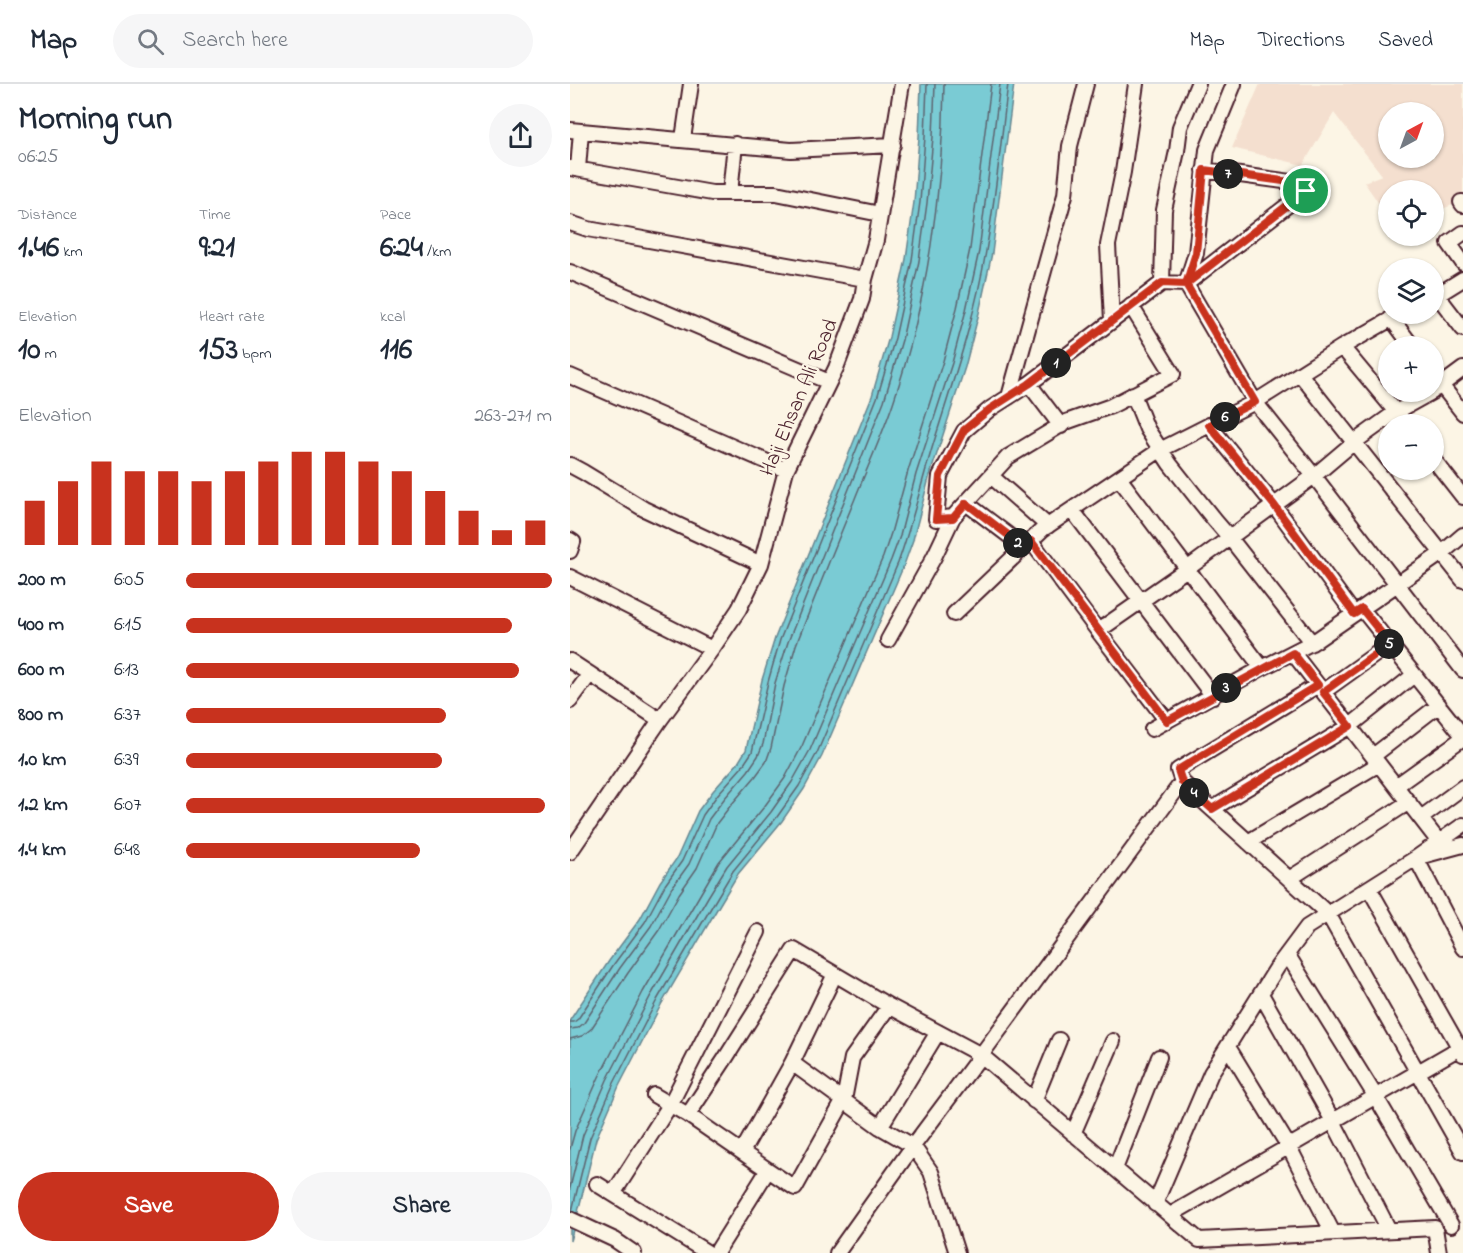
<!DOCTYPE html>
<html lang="en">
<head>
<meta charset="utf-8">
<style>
  :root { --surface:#fff; --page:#f6f6f7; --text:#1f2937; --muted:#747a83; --line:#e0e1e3; --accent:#c8321e }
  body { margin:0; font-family:"Indie Flower",sans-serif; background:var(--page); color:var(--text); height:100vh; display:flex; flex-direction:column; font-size:22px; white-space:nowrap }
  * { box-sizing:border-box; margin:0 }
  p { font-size:20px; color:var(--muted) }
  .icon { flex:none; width:33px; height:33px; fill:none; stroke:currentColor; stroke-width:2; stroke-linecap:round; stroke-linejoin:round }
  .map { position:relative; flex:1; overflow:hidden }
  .panel { display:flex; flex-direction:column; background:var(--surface); width:570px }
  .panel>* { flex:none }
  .needle { width:39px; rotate:41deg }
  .controls { position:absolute; left:808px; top:18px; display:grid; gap:12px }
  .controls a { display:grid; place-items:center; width:66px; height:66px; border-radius:50%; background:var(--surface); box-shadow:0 2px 4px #0004; font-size:30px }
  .pin { position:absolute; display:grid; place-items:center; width:51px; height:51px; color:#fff; margin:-26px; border:3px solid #fff; border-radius:50%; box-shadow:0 2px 6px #0007 }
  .km { position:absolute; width:30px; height:30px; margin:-15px; border-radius:50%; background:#222; color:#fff; font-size:16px; line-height:30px; text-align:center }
  .round { display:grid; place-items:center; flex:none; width:63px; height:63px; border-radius:32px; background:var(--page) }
  .headline { display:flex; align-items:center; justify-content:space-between; height:102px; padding:0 18px }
  h1 { font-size:33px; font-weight:700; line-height:45px }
  .stats { display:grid; grid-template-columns:repeat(3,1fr); gap:9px; height:102px; padding:6px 18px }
  .stats div { display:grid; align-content:center }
  .stats b { font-size:30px; font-weight:700 }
  .stats small { font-size:16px; font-weight:400 }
  .stats p { font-size:16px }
  .chart { height:168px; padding:12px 18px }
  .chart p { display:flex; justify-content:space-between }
  .chart svg { width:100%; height:108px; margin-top:6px; stroke:var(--accent); stroke-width:6 }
  .primary-button { display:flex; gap:12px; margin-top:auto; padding:12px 18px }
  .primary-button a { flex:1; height:69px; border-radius:36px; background:var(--accent); color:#fff; font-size:24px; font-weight:700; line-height:69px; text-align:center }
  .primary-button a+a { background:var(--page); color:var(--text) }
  ul { padding:0 18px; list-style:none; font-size:20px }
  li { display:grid; grid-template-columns:96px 72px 1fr; align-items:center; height:45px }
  li i { height:15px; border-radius:8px; background:var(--accent) }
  header { display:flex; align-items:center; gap:36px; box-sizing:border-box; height:84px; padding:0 30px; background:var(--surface); border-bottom:2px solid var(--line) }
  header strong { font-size:28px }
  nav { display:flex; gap:33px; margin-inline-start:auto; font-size:21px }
  .search { width:420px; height:54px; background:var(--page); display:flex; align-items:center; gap:15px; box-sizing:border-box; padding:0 21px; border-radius:33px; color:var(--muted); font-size:22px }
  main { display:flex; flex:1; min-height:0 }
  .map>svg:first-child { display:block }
</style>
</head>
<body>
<header>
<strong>Map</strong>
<div class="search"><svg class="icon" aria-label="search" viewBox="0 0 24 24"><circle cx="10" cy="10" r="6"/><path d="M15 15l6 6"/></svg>Search here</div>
<nav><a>Map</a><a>Directions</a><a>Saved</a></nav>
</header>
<main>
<section class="panel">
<div class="headline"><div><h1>Morning run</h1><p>06:25</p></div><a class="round"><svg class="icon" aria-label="share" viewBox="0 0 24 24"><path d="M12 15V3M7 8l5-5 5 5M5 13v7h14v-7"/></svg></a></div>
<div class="stats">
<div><p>Distance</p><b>1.46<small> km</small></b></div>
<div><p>Time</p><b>9:21</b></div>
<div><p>Pace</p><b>6:24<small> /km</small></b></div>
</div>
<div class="stats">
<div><p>Elevation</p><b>10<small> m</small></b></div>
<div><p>Heart rate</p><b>153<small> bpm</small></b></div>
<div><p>kcal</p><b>116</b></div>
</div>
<div class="chart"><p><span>Elevation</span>263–271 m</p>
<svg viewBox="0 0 160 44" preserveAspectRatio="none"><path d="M5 44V26M15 44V18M25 44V10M35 44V14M45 44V14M55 44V18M65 44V14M75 44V10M85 44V6M95 44V6M105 44V10M115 44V14M125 44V22M135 44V30M145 44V38M155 44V34"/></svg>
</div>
<ul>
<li><b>200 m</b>6:05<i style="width:100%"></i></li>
<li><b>400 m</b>6:15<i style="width:89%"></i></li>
<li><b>600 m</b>6:13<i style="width:91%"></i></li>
<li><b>800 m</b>6:37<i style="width:71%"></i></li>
<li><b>1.0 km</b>6:39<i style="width:70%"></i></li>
<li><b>1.2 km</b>6:07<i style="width:98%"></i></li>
<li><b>1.4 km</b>6:48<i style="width:64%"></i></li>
</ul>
<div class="primary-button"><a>Save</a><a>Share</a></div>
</section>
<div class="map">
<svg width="893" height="1169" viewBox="0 0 893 1169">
  <rect width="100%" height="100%" fill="#fcf5e5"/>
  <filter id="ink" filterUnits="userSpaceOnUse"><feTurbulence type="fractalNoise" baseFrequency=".0167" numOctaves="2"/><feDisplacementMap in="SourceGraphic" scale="12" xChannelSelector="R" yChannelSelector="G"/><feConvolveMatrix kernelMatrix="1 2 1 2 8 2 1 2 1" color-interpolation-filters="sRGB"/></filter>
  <g filter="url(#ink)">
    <!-- built -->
    <path fill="#f4dfcf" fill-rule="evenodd" d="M690 0H893V117L864 128V106H819V134L794 98 812 91 764 29 733 81 662 64ZM819 28H864V74H819Z"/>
    <!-- water -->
    <path fill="#7acbd4" stroke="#678690" stroke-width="1.5" d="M351 0H444L422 169 409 229 395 283 359 394 343 456 334 481 252 672 234 705 212 737 168 790 150 820 92 919 49 1002 26 1055 8 1128 0 1157V936L39 877 70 835 90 798 107 774 128 727 143 707 168 679 176 666 192 596 205 554 302 312 319 253 336 175 344 118 349 53Z"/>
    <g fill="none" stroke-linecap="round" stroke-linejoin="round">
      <!-- shore -->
      <path stroke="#5d646f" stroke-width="1.5" d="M0 938H4L8 935 44 880 75 838 95 801 112 777 133 731 148 710 172 683 182 668 198 598 210 556 307 314 325 254 342 176 350 118 355 53 357 0
        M0 945 8 944 14 939 50 884 81 842 101 805 119 780 139 735 154 715 178 687 188 672 193 660 205 599 218 558 314 317 332 256 349 177 357 119 363 53 365 0
        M0 955 12 952 21 945 58 889 89 846 109 810 127 784 147 739 161 721 185 693 196 678 201 664 214 602 226 561C245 513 264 465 284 417 297 384 312 352 323 319 357 220 373 105 374 0
        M0 1065 5 1047 29 993 73 908 149 778 194 723 215 694 232 662 313 473 321 449 338 387 373 277 387 224 400 165 421 0
        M0 1104 13 1051 37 996 80 913 138 813 157 782 201 728 222 698 240 666 321 476 330 452 346 390 382 279 396 226 409 167 430 0
        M2 1127 20 1054 44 999 87 916 145 817 163 787 207 733 229 702 247 669 328 479C342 440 351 400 363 361 383 297 405 234 416 167 426 112 431 56 438 0"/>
      <!-- minor casing -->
      <g stroke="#4a1f2b" stroke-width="18">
        <path id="minor" d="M664 0 637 66 626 169 616 200 685 318 744 392 893 586
          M0 46 221 66 323 61
          M113 55 121 0
          M0 84 142 109H206L310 130
          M8 85 11 47
          M160 109 165 60
          M893 118H891L893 121
          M0 139 18 145 295 195
          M893 149 879 159 893 179
          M0 188 259 298
          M592 199 616 200 736 107 738 103 735 100 634 86
          M867 211 893 245
          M864 213 893 195
          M561 222 603 290 541 322 496 338 438 373 383 433 366 435 370 392 394 347 420 325 459 300 592 199 594 126 607 67 610 43 628 0
          M821 234 842 262
          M542 236 538 161 553 88 566 0
          M772 263 836 340
          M730 290 893 496
          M0 292 216 386
          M864 292 893 329
          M459 300 491 342
          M866 305 893 285
          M563 310 577 345 600 380 642 433 660 454 742 559
          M439 313 495 111 500 62 516 0
          M639 341 704 421 784 530
          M864 376 893 413
          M0 381 13 388 74 425 191 480
          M421 392 478 442
          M549 394 692 584
          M396 419 454 463
          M502 426 643 612
          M0 456 3 458 0 467
          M461 457 528 547 597 637
          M0 493 142 565
          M792 525 893 652
          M384 530 473 445 590 366 685 318 772 263 830 230
          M528 547 617 485 744 392 783 359 826 328 862 308
          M318 556 364 473 383 433
          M723 569 869 758
          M0 577 90 636
          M753 608 820 560
          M0 617 20 590
          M582 645 692 584 745 557 872 469 893 451
          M803 672 869 621
          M612 698 608 686 748 601
          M826 702 893 654
          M642 725 780 642 844 591
          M851 734 893 703
          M678 758 809 680
          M0 768 90 636 142 565 169 525 191 480 216 386 266 284 292 215 295 195 306 156 332 0
          M856 771 893 761
          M846 774 893 741
          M719 795 839 718
          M799 804 893 970
          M717 870 806 1013 881 1141
          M691 910 763 1037 819 1146
          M319 922 411 971 612 698 758 830 893 1068
          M658 963 719 1063 763 1149
          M222 979 310 1043 343 1062 411 971 629 1156 865 1144 869 1169
          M84 1011 118 1031 155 975 224 866 319 922 282 974 274 1016 225 1104 198 1086 146 1169
          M464 1017 489 956
          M118 1031 198 1086
          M310 1043 368 948
          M503 1050 543 957
          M172 1068 222 979 265 890
          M545 1085 589 973
          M27 1100 138 1169
          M43 1110 100 1021 188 848
          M585 1120 641 989 708 882 737 843 846 774 893 864
          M600 1131 893 962
          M0 1135 45 1156 64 1169
          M267 1169 343 1062 361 1088 387 1169"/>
      </g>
      <!-- minor -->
      <use href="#minor" stroke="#fcf5e5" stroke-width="14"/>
    </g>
  </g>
  <g fill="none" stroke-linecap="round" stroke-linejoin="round" filter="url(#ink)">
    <!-- route casing -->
    <g stroke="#fff" stroke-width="12">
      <path id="route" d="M736 107 616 200 592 199 459 300 420 325 394 346 370 392 366 435 383 434 396 419 454 463 461 457 597 637 723 569 748 601 608 686 612 698 642 725 780 642 753 608 820 560 792 525 784 530 704 421 639 341 685 318 616 200 626 169 634 86 735 100 738 103 736 107"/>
    </g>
    <!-- route -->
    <use href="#route" stroke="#c8321e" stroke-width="8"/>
  </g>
  <g text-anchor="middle" stroke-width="5" stroke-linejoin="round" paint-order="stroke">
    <!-- street labels -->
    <g font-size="21" fill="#4a1f2b" stroke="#fcf5e5">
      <text transform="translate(228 313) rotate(-67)" y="7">Haji Ehsan Ali Road</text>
    </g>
  </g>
</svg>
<div class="controls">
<a><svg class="needle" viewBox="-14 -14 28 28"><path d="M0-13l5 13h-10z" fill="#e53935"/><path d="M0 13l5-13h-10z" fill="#747a83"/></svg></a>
<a><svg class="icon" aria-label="locate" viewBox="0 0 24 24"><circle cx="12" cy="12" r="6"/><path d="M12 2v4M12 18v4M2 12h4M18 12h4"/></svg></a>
<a><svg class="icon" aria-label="layers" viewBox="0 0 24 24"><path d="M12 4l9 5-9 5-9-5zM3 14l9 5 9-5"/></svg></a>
<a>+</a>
<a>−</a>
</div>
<div class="pin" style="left:736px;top:107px;background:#1e9e55"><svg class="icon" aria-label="arrive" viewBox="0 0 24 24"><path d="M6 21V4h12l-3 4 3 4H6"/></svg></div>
<b class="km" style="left:486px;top:279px">1</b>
<b class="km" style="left:448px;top:459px">2</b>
<b class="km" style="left:656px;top:604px">3</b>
<b class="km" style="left:624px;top:709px">4</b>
<b class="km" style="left:819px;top:560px">5</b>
<b class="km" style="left:655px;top:333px">6</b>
<b class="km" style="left:658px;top:90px">7</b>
</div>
</main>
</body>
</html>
